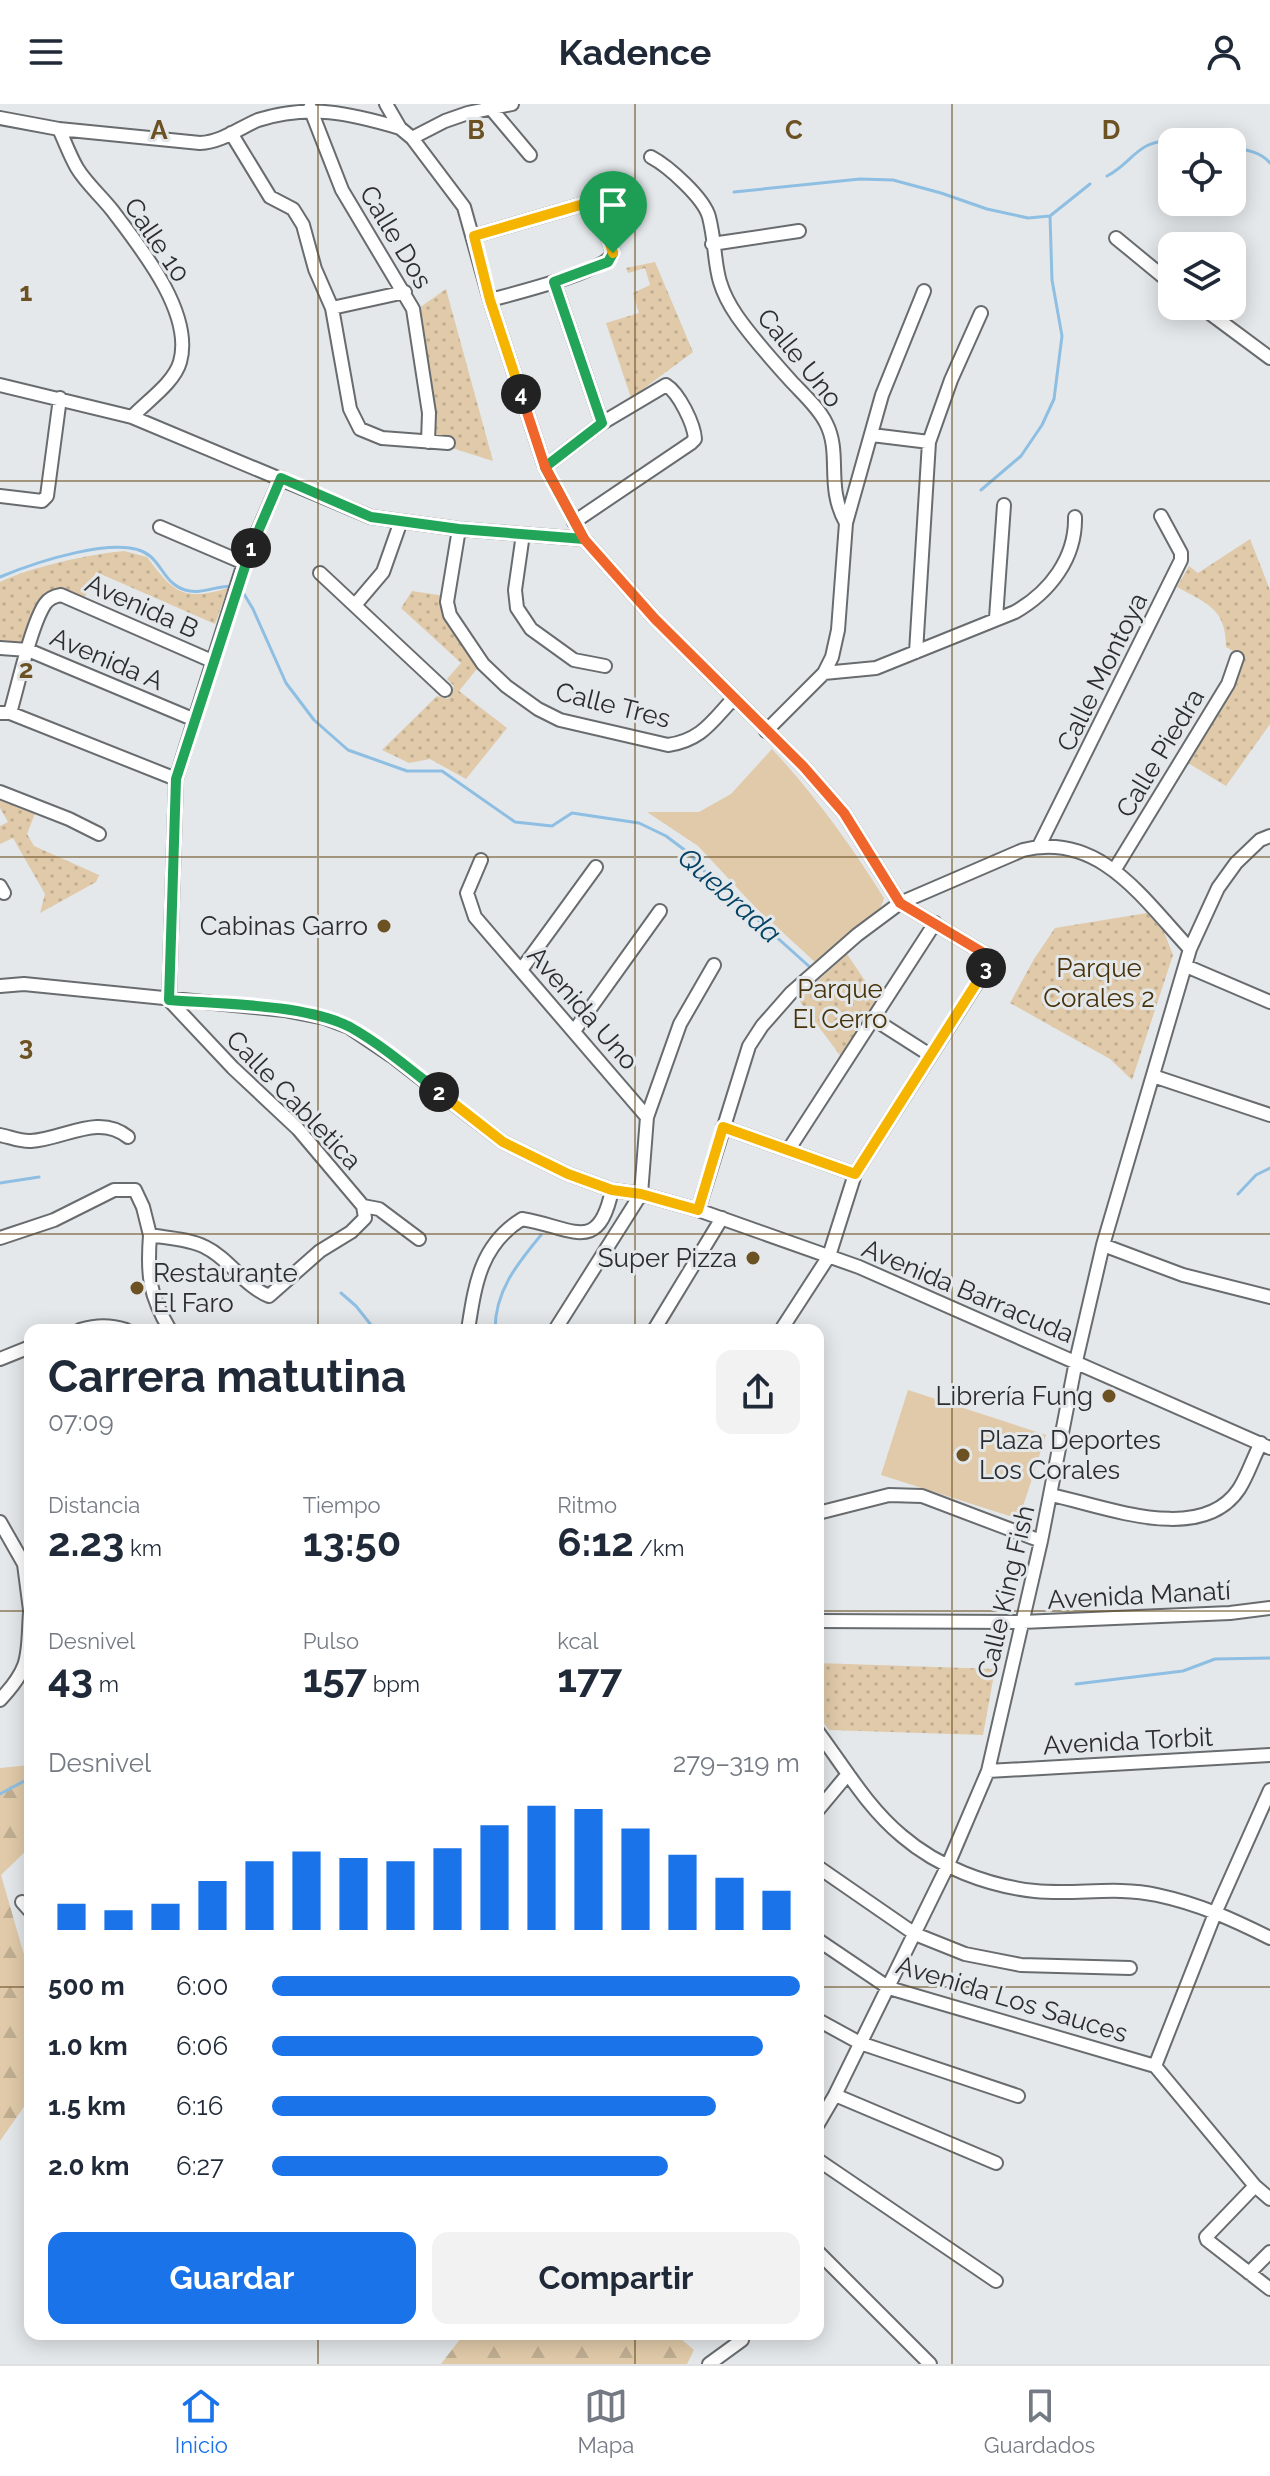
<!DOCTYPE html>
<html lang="es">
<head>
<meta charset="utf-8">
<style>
  :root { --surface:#fff; --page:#f2f2f3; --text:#1f2937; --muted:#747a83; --line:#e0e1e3; --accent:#1a73e8 }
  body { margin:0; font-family:Raleway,sans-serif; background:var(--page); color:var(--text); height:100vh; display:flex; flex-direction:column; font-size:30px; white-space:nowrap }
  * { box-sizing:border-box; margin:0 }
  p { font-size:26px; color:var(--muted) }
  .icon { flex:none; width:44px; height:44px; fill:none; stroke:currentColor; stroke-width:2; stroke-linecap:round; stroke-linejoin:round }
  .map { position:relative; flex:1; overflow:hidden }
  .details { position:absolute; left:24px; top:1220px; width:800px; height:1016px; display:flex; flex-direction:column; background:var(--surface); border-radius:16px; box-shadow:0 4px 20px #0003 }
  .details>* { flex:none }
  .tools { position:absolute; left:1158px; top:24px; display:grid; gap:16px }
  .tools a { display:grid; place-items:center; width:88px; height:88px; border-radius:16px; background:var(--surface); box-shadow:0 4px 20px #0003; font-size:40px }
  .pin { position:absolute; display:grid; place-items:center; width:68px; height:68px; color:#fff; margin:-82px -34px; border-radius:50% 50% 50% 0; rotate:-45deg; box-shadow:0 0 8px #0007 }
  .pin .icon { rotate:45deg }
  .km { position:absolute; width:40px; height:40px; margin:-20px; border-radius:50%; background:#222; color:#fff; font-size:22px; line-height:40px; text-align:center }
  .round { display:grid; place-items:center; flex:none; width:84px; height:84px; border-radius:16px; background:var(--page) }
  .headline { display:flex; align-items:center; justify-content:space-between; height:136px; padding:0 24px }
  h1 { font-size:44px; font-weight:700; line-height:60px }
  .figures { display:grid; grid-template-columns:repeat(3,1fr); gap:12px; height:136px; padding:8px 24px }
  .figures div { display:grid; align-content:center }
  .figures b { font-size:40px; font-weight:700 }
  .figures small { font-size:22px; font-weight:400 }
  .figures p { font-size:22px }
  .chart { height:224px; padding:16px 24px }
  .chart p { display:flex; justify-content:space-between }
  .chart svg { width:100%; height:144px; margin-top:8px; stroke:var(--accent); stroke-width:6 }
  .action { display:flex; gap:16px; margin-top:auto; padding:16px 24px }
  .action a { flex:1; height:92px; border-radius:16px; background:var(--accent); color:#fff; font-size:32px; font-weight:700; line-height:92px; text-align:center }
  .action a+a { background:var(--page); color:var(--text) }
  ul { padding:0 24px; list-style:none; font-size:26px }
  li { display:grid; grid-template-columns:128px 96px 1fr; align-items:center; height:60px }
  li i { height:20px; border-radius:10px; background:var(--accent) }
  header { display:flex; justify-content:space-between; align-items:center; height:104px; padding:0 24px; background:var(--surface); font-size:36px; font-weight:700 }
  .menu { display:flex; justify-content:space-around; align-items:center; height:112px; border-top:2px solid var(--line); background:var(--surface); font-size:22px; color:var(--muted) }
  .menu a { display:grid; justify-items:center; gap:4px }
  .menu .selected { color:var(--accent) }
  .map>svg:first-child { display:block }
</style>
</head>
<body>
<header><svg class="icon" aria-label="menu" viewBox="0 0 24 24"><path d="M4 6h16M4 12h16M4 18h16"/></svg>Kadence<svg class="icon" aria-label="person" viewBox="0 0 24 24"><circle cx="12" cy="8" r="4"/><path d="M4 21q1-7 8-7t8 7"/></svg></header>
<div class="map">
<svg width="1270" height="2260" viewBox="0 0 1270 2260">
  <defs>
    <pattern id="forest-firs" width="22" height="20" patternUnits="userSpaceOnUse" patternTransform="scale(2)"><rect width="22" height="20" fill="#e0caa9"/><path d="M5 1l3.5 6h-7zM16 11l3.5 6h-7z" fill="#c0ae92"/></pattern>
    <pattern id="park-dots" width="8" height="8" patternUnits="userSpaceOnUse" patternTransform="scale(2)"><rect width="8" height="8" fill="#e0caa9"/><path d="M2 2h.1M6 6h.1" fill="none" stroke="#c0ae92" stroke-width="1.8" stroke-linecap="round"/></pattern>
  </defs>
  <rect width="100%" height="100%" fill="#e4e8eb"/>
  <!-- green -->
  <path fill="#e0caa9" d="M772 645C815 691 850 740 884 794 880 817 834 844 815 858L756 804 698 742 647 708H699L731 690Z
    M908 1286 1046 1331 1019 1415 881 1371Z"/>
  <!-- forest -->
  <path fill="url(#forest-firs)" d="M30 1661V1743L1 1771 25 1854 30 1859V1994L0 2037V1664Z
    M464 2230H675L694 2246 687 2260H441Z"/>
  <!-- park -->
  <path fill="url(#park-dots)" d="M655 158 693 248 631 294 606 219 639 209 633 189 650 181 645 164 628 169 626 164Z
    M446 185 493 357 452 344 453 334 432 331 433 292 419 204Z
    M1250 435 1270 486V620L1226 682 1188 659 1232 582 1244 553 1226 543C1226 505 1208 500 1177 483L1189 462 1198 469Z
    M124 447 147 453C173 488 183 498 228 484L215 520 96 468 84 495 58 486 40 494 23 541 0 540V478C30 463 90 450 124 447Z
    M412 487 445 492 480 561 459 587 507 624 466 675 430 655 409 659 382 646 437 592 448 595 454 582 447 575 461 559 401 504Z
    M0 693 36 707 27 730 34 742 99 771 96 778 40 809 45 790 13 734 0 740V722L8 718 0 704Z
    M1147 809 1164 828 1173 851 1132 976 1110 955 1010 899 1034 855 1055 824Z
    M847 850 878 896 842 954 798 895Z
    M818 1559 995 1565 983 1631 829 1626 818 1611Z"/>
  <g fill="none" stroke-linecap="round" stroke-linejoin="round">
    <!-- stream -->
    <path stroke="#8ebfe3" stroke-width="3" d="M1232 44C1246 45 1261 48 1270 59
      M1107 72C1133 59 1138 34 1173 38
      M734 88 860 75 893 76 941 89 987 105 1028 114 1050 112 1090 80
      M981 386 1021 352 1042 321 1054 295 1062 232 1052 176 1050 112
      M0 473C31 460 122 428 150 452 163 463 166 480 185 486 201 491 218 481 234 482
      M241 485 253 505 286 579 314 616 348 646 407 667H442L515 718 552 722 572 709 639 719 666 732 690 750 706 769 735 791 761 819 812 865
      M0 1079 39 1073
      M1238 1090 1256 1071 1270 1064
      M341 1189 356 1202 375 1226
      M495 1226C495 1187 517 1160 541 1131
      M1076 1580 1183 1567 1215 1555 1270 1554
      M0 1690 30 1674"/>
    <!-- minor casing -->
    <g stroke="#686c6f" stroke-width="16">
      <path id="minor" d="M386 0 400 24 412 34 464 103 490 196 545 363 584 435 655 515 803 662 844 709 900 799 987 851V863L855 1070 829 1152 781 1226
        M487 0 530 51
        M310 4 342 86 413 205 429 309 428 338
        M0 14 59 25 200 39C222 38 239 24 258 16 310 0 349 9 400 24
        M59 25C65 38 70 52 77 64 86 79 101 92 112 106 140 143 194 209 180 258 174 279 147 297 132 313
        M231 29 270 93 293 105 303 121 315 165 332 204 350 305 360 325 382 334 448 339
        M412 34 445 17 468 9 512 0
        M651 53C668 62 704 94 709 113 719 153 710 173 737 212 753 235 772 256 791 277 803 290 818 303 826 319 842 350 825 382 846 419
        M474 132 587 99 598 103 613 149C606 167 512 190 490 196
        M1116 134 1172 180
        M712 140 799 127
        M554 178 602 319
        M1200 202 1270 254
        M332 204 405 188
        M0 281 132 313 371 413 459 425 584 435
        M872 331 929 338
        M545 363 602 319 666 281C679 289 694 320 695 335L691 339 574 418
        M0 392 42 397 47 392 60 294
        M160 423 244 459
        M459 425 447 498 450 511 483 560 506 582 538 605 560 616 668 641C702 636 712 617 734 594
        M523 430 515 486 517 504 531 525 574 556 605 562
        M320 469 445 586
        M355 501 383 468 401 417
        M996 514 1004 401
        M0 544 28 546 195 616
        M916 548 929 338 951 276 981 209
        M824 569 876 564 1015 508C1050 488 1076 454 1075 413
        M0 609H10L176 675
        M10 609C18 582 31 521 45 500 49 494 55 492 61 491L212 557
        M766 627 824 569 832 553 838 526 846 419 882 291 924 187
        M0 688 69 715 99 730
        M1039 742 1181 456V449L1161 412
        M481 756 467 789 475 813 647 1013 641 1090 555 1226
        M1115 765 1228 580 1237 554
        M0 782 4 789
        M1186 862 1270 898
        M521 866 596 763
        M0 882 24 880 284 906 325 914 349 923 392 952 503 1038 568 1070 612 1086 641 1090 698 1106 859 1163 1270 1344
        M169 896 176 675 244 459 281 374
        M872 914 930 951
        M574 927 660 807
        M1153 972 1270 1011
        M647 1013 680 920 714 861
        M723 1023 855 1070
        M0 1031C10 1033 22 1038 31 1037 64 1035 99 1009 128 1033
        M789 1045 935 819
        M363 1102 379 1105 419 1135
        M698 1106 749 942 762 922 791 889 857 831 900 799 1023 746C1100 727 1144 796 1190 845
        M150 1131C147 1171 149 1191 170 1226
        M0 1134 54 1116 114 1086H135L143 1103 150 1131C167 1134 190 1135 205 1143 230 1155 244 1182 269 1192L320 1147 351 1128 365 1114 363 1102 298 1025 233 964 169 896
        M1103 1141 1183 1171 1270 1193
        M80 1226C97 1221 110 1221 126 1226
        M468 1226C475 1181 480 1141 522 1115 572 1123 598 1152 612 1086
        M654 1226 722 1114
        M0 1255 30 1243
        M1051 1391C1104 1402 1201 1442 1239 1385 1248 1371 1253 1354 1261 1339
        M818 1409 889 1391 922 1392 1041 1437
        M0 1418 24 1460 30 1506
        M818 1517 1022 1518 1230 1509 1270 1504
        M0 1596C32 1562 27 1552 30 1508
        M818 1628C845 1664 867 1703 902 1732 938 1763 988 1782 1035 1787 1076 1791 1116 1782 1157 1791 1199 1800 1232 1815 1270 1834
        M988 1667 1270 1651
        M818 1706 848 1670
        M818 1763 915 1830 965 1850 1021 1861 1130 1864
        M22 1798 30 1807
        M818 1836 889 1884 1155 1962
        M818 1916 860 1939 1018 1992
        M1155 1962 1216 1807 1270 1686
        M1155 1962 1255 2082 1270 2095
        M835 1991 996 2059
        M818 2020 835 1991 947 1763 988 1667 1041 1437 1076 1257 1103 1141 1190 845 1218 784 1236 759 1260 736 1270 732
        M818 2056 996 2177
        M1255 2082 1206 2133 1207 2136 1270 2185
        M818 2148 930 2260
        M1249 2169 1270 2148
        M709 2260 742 2236"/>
    </g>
    <!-- minor -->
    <use href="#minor" stroke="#fff" stroke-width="12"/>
  </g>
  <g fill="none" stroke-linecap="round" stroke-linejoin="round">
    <!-- split-1 casing -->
    <g stroke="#fff" stroke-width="16">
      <path id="split-1" d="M251 444 281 374 371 413 459 425 584 435 545 363 602 319 554 178 608 158 613 149"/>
    </g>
    <!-- split-2 casing -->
    <g stroke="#fff" stroke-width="16">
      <path id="split-2" d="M251 444 176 675 169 896C220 900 305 900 350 923 382 941 411 966 439 988"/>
    </g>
    <!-- split-3 casing -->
    <g stroke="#fff" stroke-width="16">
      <path id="split-3" d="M439 988 503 1038 568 1070 612 1086 641 1090 698 1106 723 1023 855 1070 986 864"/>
    </g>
    <!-- split-4 casing -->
    <g stroke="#fff" stroke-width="16">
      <path id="split-4" d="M521 290 545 363 584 435 655 515 803 662 844 709 900 799 987 851 986 864"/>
    </g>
    <!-- split-5 casing -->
    <g stroke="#fff" stroke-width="16">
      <path id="split-5" d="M521 290 490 196 474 132 587 99 598 103 613 149"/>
    </g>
    <!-- split-1 -->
    <use href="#split-1" stroke="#22a559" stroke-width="10"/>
    <!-- split-2 -->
    <use href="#split-2" stroke="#22a559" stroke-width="10"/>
    <!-- split-3 -->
    <use href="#split-3" stroke="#f5b400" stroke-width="10"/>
    <!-- split-4 -->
    <use href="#split-4" stroke="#f0652b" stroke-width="10"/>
    <!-- split-5 -->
    <use href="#split-5" stroke="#f5b400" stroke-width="10"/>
  </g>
  <!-- grid -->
  <path fill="none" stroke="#6c5123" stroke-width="2" stroke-opacity="0.55" d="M318 0V1226M635 0V1226M952 0V2260M0 377H1270M0 753H1270M0 1130H1270M0 1507H30M818 1507H1270M0 1883H30M818 1883H1270M318 2230V2260M635 2230V2260"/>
  <!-- markers -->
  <g fill="#6c5123" stroke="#e4e8eb" stroke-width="3">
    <circle cx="384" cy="822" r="8"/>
    <circle cx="753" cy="1154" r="8"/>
    <circle cx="137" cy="1184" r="8"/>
    <circle cx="1109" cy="1292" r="8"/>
    <circle cx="963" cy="1351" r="8"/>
  </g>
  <g text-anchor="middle" stroke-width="6" stroke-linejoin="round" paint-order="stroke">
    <!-- street labels -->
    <g font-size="26" fill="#2b2d2e" stroke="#e4e8eb">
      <text transform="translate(396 133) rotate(59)" y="9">Calle Dos</text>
      <text transform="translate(157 136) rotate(56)" y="9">Calle 10</text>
      <text transform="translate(800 254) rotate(51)" y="9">Calle Uno</text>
      <text transform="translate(142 502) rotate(24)" y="9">Avenida B</text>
      <text transform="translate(107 555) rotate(23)" y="9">Avenida A</text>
      <text transform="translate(1102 568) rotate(-64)" y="9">Calle Montoya</text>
      <text transform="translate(613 601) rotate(14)" y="9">Calle Tres</text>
      <text transform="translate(1160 649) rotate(-59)" y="9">Calle Piedra</text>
      <text transform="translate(583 904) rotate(49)" y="9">Avenida Uno</text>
      <text transform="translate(294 996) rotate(46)" y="9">Calle Cabletica</text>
      <text transform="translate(968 1187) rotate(23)" y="9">Avenida Barracuda</text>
      <text transform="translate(1006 1488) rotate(-77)" y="9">Calle King Fish</text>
      <text transform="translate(1139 1491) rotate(-3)" y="9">Avenida Manatí</text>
      <text transform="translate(1128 1637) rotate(-3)" y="9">Avenida Torbit</text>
      <text transform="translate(1012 1895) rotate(17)" y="9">Avenida Los Sauces</text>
    </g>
    <!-- poi labels -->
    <g font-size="26" fill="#2b2d2e" stroke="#e4e8eb" text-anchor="end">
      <text x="368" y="831">Cabinas Garro</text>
      <text x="737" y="1163">Super Pizza</text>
      <text x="153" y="1178" text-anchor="start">Restaurante<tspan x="153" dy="30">El Faro</tspan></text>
      <text x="1093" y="1301">Librería Fung</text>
      <text x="979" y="1345" text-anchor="start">Plaza Deportes<tspan x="979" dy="30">Los Corales</tspan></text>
    </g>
    <!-- park labels -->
    <g font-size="26" fill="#473209" stroke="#e4e8eb">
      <text x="1099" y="873">Parque<tspan x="1099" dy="30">Corales 2</tspan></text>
      <text x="840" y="894">Parque<tspan x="840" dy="30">El Cerro</tspan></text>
    </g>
    <!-- water labels -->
    <g font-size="28" font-style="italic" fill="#044365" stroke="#e4e8eb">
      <text transform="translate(730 791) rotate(42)" y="10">Quebrada</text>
    </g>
  </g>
  <g font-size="26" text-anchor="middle" font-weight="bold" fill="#6c5123" stroke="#e4e8eb" stroke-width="6" stroke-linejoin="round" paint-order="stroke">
    <text x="159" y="35">A</text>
    <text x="476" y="35">B</text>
    <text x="794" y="35">C</text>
    <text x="1111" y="35">D</text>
    <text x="26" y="197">1</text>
    <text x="26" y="574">2</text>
    <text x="26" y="951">3</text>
  </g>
</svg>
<div class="tools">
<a><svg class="icon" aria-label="locate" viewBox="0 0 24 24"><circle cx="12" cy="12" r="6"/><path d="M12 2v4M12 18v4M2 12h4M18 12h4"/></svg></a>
<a><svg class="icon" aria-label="layers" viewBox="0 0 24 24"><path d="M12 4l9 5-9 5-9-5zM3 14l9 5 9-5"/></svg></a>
</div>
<div class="pin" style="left:613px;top:149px;background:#1e9e55"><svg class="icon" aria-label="arrive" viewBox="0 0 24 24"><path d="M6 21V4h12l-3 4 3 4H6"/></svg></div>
<b class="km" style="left:251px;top:444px">1</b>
<b class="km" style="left:439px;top:988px">2</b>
<b class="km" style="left:986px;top:864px">3</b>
<b class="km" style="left:521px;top:290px">4</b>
<section class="details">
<div class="headline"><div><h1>Carrera matutina</h1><p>07:09</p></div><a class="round"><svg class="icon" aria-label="share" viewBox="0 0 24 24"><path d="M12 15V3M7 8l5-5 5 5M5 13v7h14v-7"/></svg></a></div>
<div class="figures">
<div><p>Distancia</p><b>2.23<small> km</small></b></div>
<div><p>Tiempo</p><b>13:50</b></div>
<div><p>Ritmo</p><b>6:12<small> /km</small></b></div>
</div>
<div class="figures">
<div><p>Desnivel</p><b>43<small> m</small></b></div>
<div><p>Pulso</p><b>157<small> bpm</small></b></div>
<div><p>kcal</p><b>177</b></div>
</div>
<div class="chart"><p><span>Desnivel</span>279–319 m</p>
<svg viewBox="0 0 160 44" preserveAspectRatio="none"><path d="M5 44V36M15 44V38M25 44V36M35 44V29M45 44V23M55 44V20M65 44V22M75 44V23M85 44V19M95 44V12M105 44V6M115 44V7M125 44V13M135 44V21M145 44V28M155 44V32"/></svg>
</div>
<ul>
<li><b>500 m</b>6:00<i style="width:100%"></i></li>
<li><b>1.0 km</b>6:06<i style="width:93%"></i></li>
<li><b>1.5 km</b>6:16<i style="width:84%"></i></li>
<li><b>2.0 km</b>6:27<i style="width:75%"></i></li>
</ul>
<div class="action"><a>Guardar</a><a>Compartir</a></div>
</section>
</div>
<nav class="menu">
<a class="selected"><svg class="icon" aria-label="home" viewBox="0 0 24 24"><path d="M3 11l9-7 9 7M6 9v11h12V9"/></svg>Inicio</a>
<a><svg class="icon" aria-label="map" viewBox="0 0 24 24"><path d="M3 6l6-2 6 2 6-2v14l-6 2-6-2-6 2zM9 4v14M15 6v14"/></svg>Mapa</a>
<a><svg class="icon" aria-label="saved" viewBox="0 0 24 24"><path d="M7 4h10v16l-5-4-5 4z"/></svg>Guardados</a>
</nav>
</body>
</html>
